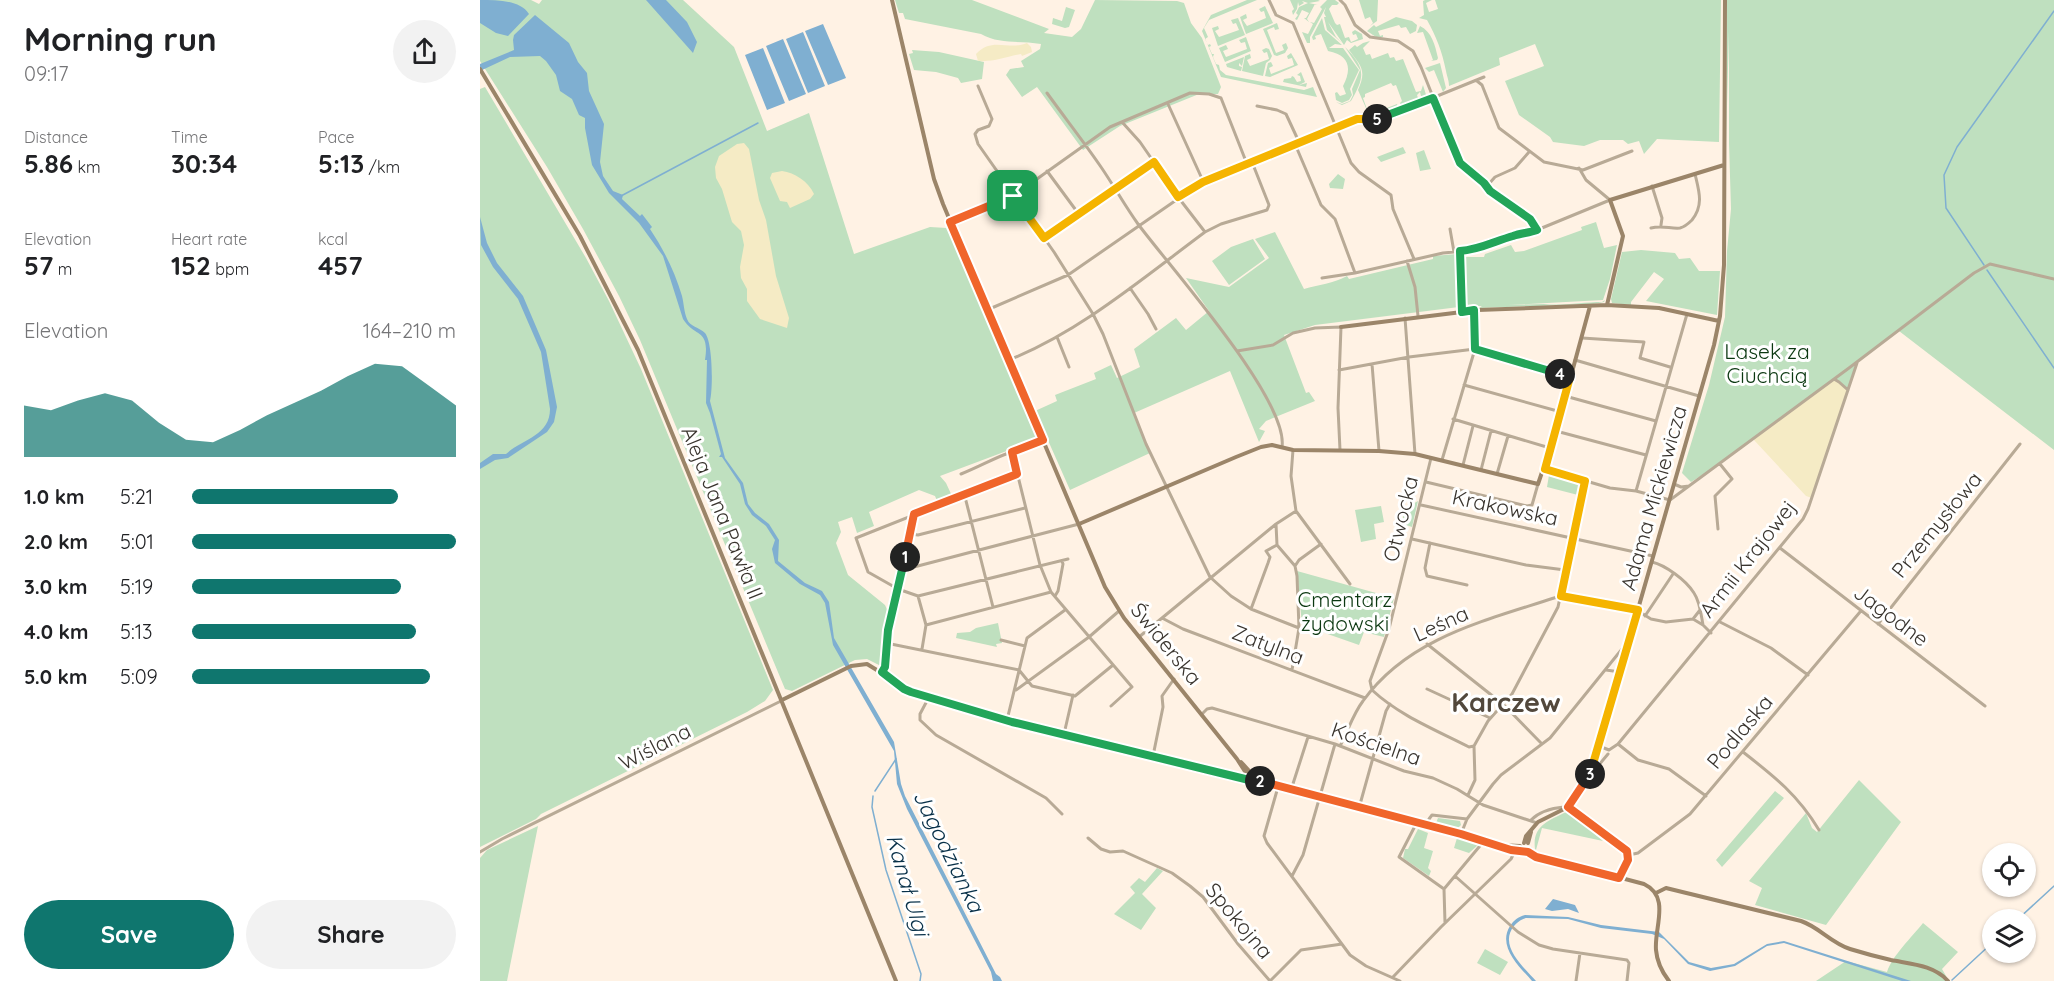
<!DOCTYPE html>
<html lang="en">
<head>
<meta charset="utf-8">
<style>
  :root { --surface:#fff; --page:#f2f2f2; --text:#202124; --muted:#757577; --accent:#0f766e }
  body { margin:0; font-family:Quicksand,sans-serif; background:var(--page); color:var(--text); height:100vh; display:flex; flex-direction:column; font-size:22px; white-space:nowrap }
  * { box-sizing:border-box; margin:0 }
  p { font-size:20px; color:var(--muted) }
  .icon { flex:none; width:33px; height:33px; fill:none; stroke:currentColor; stroke-width:2; stroke-linecap:round; stroke-linejoin:round }
  .map { position:relative; flex:1; overflow:hidden }
  .drawer { display:flex; flex-direction:column; background:var(--surface); width:480px }
  .drawer>* { flex:none }
  .controls { position:absolute; left:1502px; top:843px; display:grid; gap:12px }
  .controls a { display:grid; place-items:center; width:54px; height:54px; border-radius:50%; background:var(--surface); box-shadow:0 2px 4px #0004; font-size:30px }
  .pin { position:absolute; display:grid; place-items:center; width:51px; height:51px; color:#fff; margin:-26px; border-radius:12px; box-shadow:0 3px 9px #0006 }
  .km { position:absolute; width:30px; height:30px; margin:-15px; border-radius:50%; background:#222; color:#fff; font-size:16px; line-height:30px; text-align:center }
  .round { display:grid; place-items:center; flex:none; width:63px; height:63px; border-radius:32px; background:var(--page) }
  .head { display:flex; align-items:center; justify-content:space-between; height:102px; padding:0 24px }
  h1 { font-size:33px; font-weight:800; line-height:45px }
  .metrics { display:grid; grid-template-columns:repeat(3,1fr); gap:9px; height:102px; padding:6px 24px }
  .metrics div { display:grid; align-content:center }
  .metrics b { font-size:26px; font-weight:800 }
  .metrics small { font-size:16px; font-weight:400 }
  .metrics p { font-size:16px }
  .chart { height:168px; padding:12px 24px }
  .chart p { display:flex; justify-content:space-between }
  .chart svg { width:100%; height:108px; margin-top:6px; fill:var(--accent); opacity:.7 }
  .primary-button { display:flex; gap:12px; margin-top:auto; padding:12px 24px }
  .primary-button a { flex:1; height:69px; border-radius:36px; background:var(--accent); color:#fff; font-size:24px; font-weight:800; line-height:69px; text-align:center }
  .primary-button a+a { background:var(--page); color:var(--text) }
  ul { padding:0 24px; list-style:none; font-size:20px }
  li { display:grid; grid-template-columns:96px 72px 1fr; align-items:center; height:45px }
  li i { height:15px; border-radius:8px; background:var(--accent) }
  main { display:flex; flex:1; min-height:0 }
  .map>svg:first-child { display:block }
</style>
</head>
<body>
<main>
<section class="drawer">
<div class="head"><div><h1>Morning run</h1><p>09:17</p></div><a class="round"><svg class="icon" aria-label="share" viewBox="0 0 24 24"><path d="M12 15V3M7 8l5-5 5 5M5 13v7h14v-7"/></svg></a></div>
<div class="metrics">
<div><p>Distance</p><b>5.86<small> km</small></b></div>
<div><p>Time</p><b>30:34</b></div>
<div><p>Pace</p><b>5:13<small> /km</small></b></div>
</div>
<div class="metrics">
<div><p>Elevation</p><b>57<small> m</small></b></div>
<div><p>Heart rate</p><b>152<small> bpm</small></b></div>
<div><p>kcal</p><b>457</b></div>
</div>
<div class="chart"><p><span>Elevation</span>164–210 m</p>
<svg viewBox="0 0 160 44" preserveAspectRatio="none"><path d="M0 44V23L10 25L20 21L30 18L40 21L50 30L60 37L70 38L80 33L90 27L100 22L110 17L120 11L130 6L140 7L150 15L160 23V44z"/></svg>
</div>
<ul>
<li><b>1.0 km</b>5:21<i style="width:78%"></i></li>
<li><b>2.0 km</b>5:01<i style="width:100%"></i></li>
<li><b>3.0 km</b>5:19<i style="width:79%"></i></li>
<li><b>4.0 km</b>5:13<i style="width:85%"></i></li>
<li><b>5.0 km</b>5:09<i style="width:90%"></i></li>
</ul>
<div class="primary-button"><a>Save</a><a>Share</a></div>
</section>
<div class="map">
<svg width="1574" height="981" viewBox="0 0 1574 981">
  <rect width="100%" height="100%" fill="#fff2e4"/>
  <!-- green -->
  <path fill="#bfe0bf" d="M0 0H51L59 4 62 0H203L254 47 287 131 329 113 374 254 450 227 467 228 527 361 559 439 460 476 466 483 472 496 458 503 455 496 439 490 389 512 394 526 377 533 372 517 358 522 361 532 356 543 368 575 405 605 409 614 401 666 387 659 375 660 312 691 305 689 160 340 139 296 103 229 67 167 0 61Z
    M415 0H492L569 29 564 33 592 37 601 29 615 0 697 1 704 3 711 23 722 38 741 87 738 94H719L640 126 603 150 557 87 542 97 526 75 530 69 544 67 541 61 560 49 561 44C541 40 520 45 501 34L425 19 423 13H419Z
    M767 0H777L729 20 724 28 728 37 725 39 728 45 730 44 731 46 729 47 732 54H734L733 57 736 64 739 65 740 70 746 75 824 90 833 87 837 97 741 77 722 31 731 15Z
    M810 0H838L840 1 829 3 838 5 835 4 827 19 829 22 824 18H826L829 13 822 10 817 20 815 19 818 15 816 13 819 7 828 3 822 1 824 3 819 6 818 2 817 9 813 15 812 11 814 9Z
    M847 0H855L859 3 857 5H852L849 9 855 23 857 25 860 24 865 38 869 37 871 42 878 39 876 34 873 35 872 32 875 30 882 34 883 39 871 43 867 40 864 45 848 22 856 37 862 43 847 30 844 17H846L844 13 846 7 830 37V43H827L822 32 828 34 833 24 830 22 834 23 842 9 840 7Z
    M879 0H898L897 21 890 26 893 23 890 17 885 19Z
    M945 0H952L946 3 949 12 958 9 955 0H1241L1239 142 1177 139 1164 154 1159 141 1148 144 1143 140H1120L1104 146 1073 142 1070 137 1039 115 1025 81 1064 66 1055 44 1019 58 1020 65 969 86C969 80 967 77 966 71 962 51 956 36 947 20L939 18 944 15 943 1Z
    M1247 0H1574V450L1419 331 1378 361 1368 390 1354 379 1240 464 1211 482 1202 473 1229 385 1245 317 1247 251 1251 209 1249 143V31L1246 143Z
    M785 6 793 23 766 34 760 17 766 14 767 18 763 20 767 26 786 18 784 11 781 12 779 9Z
    M586 7 595 10 589 27 585 28 572 24 573 18 582 21Z
    M916 17 932 21 937 25 936 31 930 34 926 27 921 28 919 25 898 31 900 36 903 35V37H896L887 31 894 25 896 27Z
    M758 18 765 35 738 46 732 28 738 26 739 29 735 31 739 37 759 30 756 23 753 24 751 20Z
    M842 18 845 30 862 45 855 44 849 48H863L879 70 870 89 872 95 869 100 862 103 856 100 855 93 857 92 860 96 866 94 863 86C872 69 870 55 848 51L841 34 835 36 836 39 833 40 832 37Z
    M797 23 799 29 795 30 794 27 787 30 796 53 804 50 802 45 806 43 808 48 805 53 797 56 794 55 783 29Z
    M940 26C952 32 955 45 958 58L957 60 951 61 953 60 943 32 937 33Z
    M766 37 771 51 745 62 739 48 746 45 748 49 743 51 746 57 767 49 765 42 761 43 759 40Z
    M890 41 883 48 886 55 890 54 892 59 908 53 910 58 914 57 916 61 923 59 936 92 941 91 943 85 947 98 942 100 940 92 937 95 939 101 926 107 924 103 925 107 922 108 920 103 922 101 916 85 913 86 911 83 885 94V97L883 98 889 115 917 104 919 110 905 112 902 116 900 113 889 115 878 90C887 70 881 66 869 50L875 45 877 47 883 43Z
    M865 47C886 68 885 77 871 101L862 105 856 102 862 104 870 101 873 95 872 89 880 70Z
    M786 48 789 49 792 56 790 60 786 63 783 76 762 71 765 56 770 54 771 58 767 60 770 66 789 59 787 52 784 53 782 50Z
    M432 50 459 52 504 62 502 79 481 83 478 78 456 72 434 70 429 54 433 53Z
    M811 53 818 65 790 77 785 76 788 63 791 62 793 66 789 68 791 74 814 65 812 58 808 59 807 56Z
    M764 57 762 66 759 63V66L762 67 761 71 747 67 746 64Z
    M960 63 966 88 963 92 954 70 949 72 945 68Z
    M821 72 825 82 819 85 827 83 826 87 803 82 804 79 811 78 812 76 814 77 817 82 821 81 820 76 817 75Z
    M5 87 106 258 129 301 161 369 293 690 285 701 267 712 61 814 56 819 0 847V89Z
    M923 147 926 153 901 162 897 157Z
    M944 150 951 169 940 171 936 153Z
    M858 174 865 179 863 189 850 188 849 184Z
    M1116 222 1124 248 1137 245 1130 279 1123 300 1028 305 1064 304C1081 306 1104 302 1122 302L1125 300 1124 302 1113 304 999 308 1002 306H989L986 303 982 257H1004L1005 254 1031 245 1035 252 1044 251 1102 230 1101 227Z
    M795 232 824 289C838 285 854 283 867 276L869 279 953 259V256L977 254 979 307 835 325 804 335 826 393 829 392 835 401 786 421 779 429 785 431 779 442 750 371 654 413 670 453 590 490 555 411 577 401 575 395 616 379 614 373 631 365 637 378 660 367 654 349 696 318 706 330 729 311 706 278 749 287 789 258 775 239Z
    M773 239 785 259 749 285 732 261 751 247Z
    M1161 250 1195 253 1199 259 1210 258 1219 271H1240L1237 315 1166 301 1184 279 1174 272 1151 302V305L1132 303 1131 299 1142 252Z
    M1069 475 1099 483 1101 485 1098 495 1067 487Z
    M938 501 932 527 923 524V515L927 513 926 508Z
    M901 506 904 522 894 524 896 539 881 542 875 510Z
    M817 571 914 598 904 637 884 632 879 645 822 625Z
    M518 623 522 643 516 644 517 647 476 638 477 633 490 632 496 628Z
    M1379 780 1421 822 1346 925 1275 905 1282 888 1269 881 1326 813 1332 828 1337 832Z
    M1295 791 1304 798 1242 867 1236 860Z
    M1086 812H1089L1123 841 1062 828 1056 850 1055 849C1052 826 1068 821 1086 812Z
    M958 818 980 821 981 825 977 829 956 823Z
    M58 826 27 981H0V858L7 850Z
    M938 829 948 833 944 848 953 851 948 868 951 871 949 876 923 858 925 849H928Z
    M977 838 997 843 998 845 989 853 974 848Z
    M677 868 683 871 662 894 676 908 661 930 634 914 655 893 650 887 659 878 665 882Z
    M1443 923 1478 952 1462 969 1469 981H1336L1366 961 1407 972C1412 956 1432 937 1443 923Z
    M1005 949 1028 962 1020 975 997 963Z"/>
  <!-- sand -->
  <path fill="#f5ebc5" d="M547 43 551 47 552 52 542 56 541 54C525 57 515 62 498 61L496 54C512 36 529 51 547 43Z
    M264 143 269 149 279 200 286 220 296 276 309 318 307 328 280 319 267 301V289L261 278 260 267 264 245 261 231 252 222 242 189 236 178 235 167 239 156 257 144Z
    M302 171C315 173 328 181 334 194L330 199 310 208 307 202 300 201 290 178 292 173Z
    M1354 379 1368 390 1332 498 1326 496 1273 439Z"/>
  <!-- water -->
  <path fill="#7fafd1" d="M0 0C17 0 40 0 49 14L28 36 16 33 0 23Z
    M166 0H186L207 22 217 42 213 53Z
    M55 15 89 43 98 62 107 73 109 91 124 124 120 162 123 176 133 191 143 195 142 199 160 216 162 214 172 227 170 229C184 250 195 272 202 296 204 304 204 312 207 319 210 327 219 327 225 333 233 343 233 389 230 401L245 458 263 483 268 504 275 513 289 524 299 540 298 561 325 583 342 591 349 602 354 638 414 742 421 784 425 796 516 974 520 977 522 981H513L511 972 427 809 417 784 414 751 353 645 345 603 340 595 320 584 295 563 292 549 295 540 286 526 272 515 265 504 260 484 242 457H239L241 454 230 413 226 403 227 360H225C230 328 215 338 203 319L183 256 159 223 129 193 112 165 105 128V118L99 115 92 99 80 91 76 75 66 61 60 56 30 57 0 71V64L34 50 33 40 34 35Z
    M343 24 366 78 348 85 325 31Z
    M323 32 345 86 328 93 306 39Z
    M303 39 326 94 309 101 286 46Z
    M283 48 305 103 287 110 265 55Z
    M0 217 7 243 17 263 43 296 66 350 77 407 74 422 67 432 28 458 15 460 0 469V463L13 454H26C42 439 70 436 70 409L61 352 38 299 13 267 1 245Z
    M1073 899 1095 905 1099 913 1088 909 1072 911 1065 909Z
    M1045 915 1088 917 1121 925 1179 932 1209 962 1231 968 1254 964 1287 944 1304 941 1431 981H1422L1304 943 1287 946 1255 966 1230 971 1208 964 1184 939 1172 934 1121 928 1088 919 1046 918C1040 920 1038 922 1034 926 1018 946 1044 967 1056 981H1052C1040 967 1017 947 1030 926 1034 920 1038 917 1045 915Z"/>
  <g fill="none" stroke-linecap="round" stroke-linejoin="round">
    <!-- stream -->
    <path stroke="#7fafd1" stroke-width="1.5" d="M141 196 278 123
      M1504 265 1466 208 1464 175 1477 147 1574 11
      M1507 270 1574 368
      M395 791 416 759
      M393 796 392 807 406 870 441 974 440 981
      M1537 920 1574 886
      M1472 980 1512 943"/>
    <!-- street -->
    <path stroke="#b8aa96" stroke-width="3" d="M789 0 796 15 813 23 871 163 879 172 911 195 913 209 934 259
      M860 0 865 5 875 25 890 37 918 41 933 51 941 67 979 162 1004 183 1010 191 1050 219 1057 230
      M997 81 1002 85 1019 128 1064 162 1103 170 1152 151
      M498 86 512 119 509 126 498 130 495 134 498 144 574 252 613 314 623 334 666 444 730 577 751 596 771 609 819 628
      M567 93C585 118 604 142 621 167 634 186 645 206 658 224 689 266 809 400 802 447
      M688 104 723 181
      M777 106 797 110 806 114 819 142
      M642 122 660 142 698 197 725 232
      M815 144 841 205 855 219 875 273
      M567 171 598 213
      M1007 186 1015 177 1035 168 1049 152
      M1172 186 1182 218 1181 225
      M470 222 533 196 630 127 710 93 729 94 741 98 767 164
      M1171 228C1182 225 1191 229 1200 228 1204 227 1209 223 1212 220 1224 205 1219 191 1215 174
      M970 229 974 252
      M564 238 673 162
      M980 251 982 312
      M927 261 935 287 938 316
      M842 278 875 273 963 253 995 250 1035 235 1046 234 1057 230 1130 200 1106 180 1099 168
      M650 288 668 314 676 329
      M507 310 588 275 718 185 877 119 903 118 1004 77
      M925 318 935 454
      M577 337 589 367
      M1102 338 1164 342 1160 358 1190 367
      M757 351 793 345 813 333 835 328 861 327 858 408 860 450
      M529 360C601 331 663 278 725 232L741 224 787 210 789 205 772 162
      M1095 360 1219 396
      M892 364 899 451
      M859 370 929 357 995 349 1090 377
      M1354 379 1359 382 1368 390
      M984 385 1081 412
      M1085 396 1176 421
      M973 419 1070 448
      M1076 431 1166 455
      M563 440 532 452 560 565 571 592 652 687 631 706
      M813 450 811 476 816 511 870 584
      M962 460 995 349 994 310
      M983 465 993 426
      M1065 469 1130 488 1156 491 1190 500 1369 368 1494 273 1510 264 1574 279
      M1001 470 1011 431
      M481 474C499 467 514 458 531 452
      M537 474 376 538 388 572 418 589 438 596 588 559
      M1017 474 1028 436
      M946 482 1047 506 1052 505 1058 484
      M1194 484 1201 487 1209 486
      M1156 491 1207 314
      M484 493 513 607
      M941 505 1173 556
      M796 524 797 545 815 566 817 576 819 628 812 670
      M1238 529 1235 496 1252 479 1240 464
      M430 534 438 535 545 508
      M932 539 1046 565 1085 570
      M950 543 945 568 947 576 987 585
      M1300 548 1505 706
      M1172 562C1185 565 1206 580 1214 593 1220 602 1221 614 1223 625
      M424 563 434 567 599 524
      M815 566 819 560 841 544
      M438 596 446 625
      M575 596 578 591 583 564 582 561
      M771 609 788 563 790 557 786 551 797 545
      M1165 616 1193 574
      M682 618 703 629 885 698
      M1213 619 1220 610
      M1240 622 1291 648 1328 675
      M1398 624 1540 444
      M659 637 796 524 816 511
      M521 640 545 646
      M406 643 539 670 552 686 595 696 633 665
      M947 644 1024 705 1062 744
      M442 649 446 625 571 592
      M1126 670 1140 672
      M402 672 405 667 408 630 434 515
      M947 689 1010 718
      M536 690 609 637 639 611
      M892 690 890 681 909 629 951 458
      M892 690C920 716 956 730 989 747L994 746
      M449 697 440 714V720L456 735 566 798 582 814
      M722 714 727 709 732 708 855 744 924 771 953 778 977 789 1003 805 1057 823
      M527 720 547 638 585 610
      M584 734 593 695
      M1138 744 1158 760 1189 769 1226 796
      M860 746C868 731 873 714 883 701 928 638 1004 621 1074 598L1081 596 1158 611 1171 619 1186 622 1213 619 1223 625 1231 633
      M1119 746 1129 750 1138 744 1323 519 1328 509 1377 363
      M1263 752C1295 777 1318 795 1339 830
      M673 756 683 707 682 696 694 679
      M1112 769 1118 766 1128 754
      M798 787 784 836 787 843 870 955 886 966 920 981
      M811 790 828 737
      M988 795 995 780 994 746 1008 721 1032 694 1078 607 1105 481
      M1088 807 1147 851 1149 858 1139 877
      M879 808 906 711 910 704
      M1051 820C1059 812 1073 808 1084 807
      M936 824 919 857 964 889
      M950 826 949 819 952 815 987 819
      M981 834 987 819 1013 784 1021 775 1070 738 1142 649 1147 647
      M608 838 621 849 630 852 643 851 692 873 710 886 723 897 758 944 790 981
      M0 852 22 839 301 701
      M1149 855 1158 853 1210 814 1380 612
      M812 876 823 855 855 744
      M975 876 1038 932 1059 945 1073 949 1147 960 1149 963 1147 981
      M965 923 964 889 1004 841
      M913 977 961 927 1031 859 1035 851
      M790 981 821 950 862 944
      M1096 981 1100 953"/>
    <!-- secondary -->
    <path stroke="#9b8569" stroke-width="4" d="M412 0 454 179 463 204 625 587 644 618 757 759 766 773
      M0 69 100 236 158 350 416 981
      M1127 305 1143 236 1130 200 1244 165
      M861 327 998 310 1127 305 1179 308 1239 321
      M599 524 756 457 781 447 792 445 813 450 899 451 935 454 1058 484 1076 431 1110 306
      M302 700 371 666 387 664 431 691 532 721 761 778 769 780 773 777 798 787 1164 884C1191 897 1174 927 1176 950 1177 962 1182 972 1189 981
      M761 762 772 774 773 777
      M1044 843 1046 836 1058 822 1088 807 1107 780 1112 769 1234 345 1240 316 1244 265 1245 0
      M1048 843 1051 832
      M1020 845 1040 846
      M1050 849 1059 856
      M1176 893 1186 888 1321 921C1339 927 1351 943 1370 949 1383 953 1398 957 1411 960 1431 964 1454 965 1468 981"/>
  </g>
  <g fill="none" stroke-linecap="round" stroke-linejoin="round">
    <!-- split-1 casing -->
    <g stroke="#fff" stroke-width="12">
      <path id="split-1" d="M425 557 434 514 537 474 532 452 563 440 470 222 533 196"/>
    </g>
    <!-- split-2 casing -->
    <g stroke="#fff" stroke-width="12">
      <path id="split-2" d="M425 557 408 630 405 667 402 672 424 689 431 692 532 722 761 778 769 780 773 777 780 781"/>
    </g>
    <!-- split-3 casing -->
    <g stroke="#fff" stroke-width="12">
      <path id="split-3" d="M780 781 981 834 1031 850 1048 852 1056 857 1139 878 1148 860 1147 851 1088 807 1110 774"/>
    </g>
    <!-- split-4 casing -->
    <g stroke="#fff" stroke-width="12">
      <path id="split-4" d="M1080 374 1090 377 1065 469 1105 481 1081 596 1158 610 1110 774"/>
    </g>
    <!-- split-5 casing -->
    <g stroke="#fff" stroke-width="12">
      <path id="split-5" d="M897 119 953 98 980 163 1004 183 1010 191 1050 219 1057 230C1049 233 1041 233 1033 236 1015 241 999 250 980 251L982 312 994 310 995 349 1080 374"/>
    </g>
    <!-- split-6 casing -->
    <g stroke="#fff" stroke-width="12">
      <path id="split-6" d="M533 196 564 238 674 162 698 197 723 182 877 119H897"/>
    </g>
    <!-- split-1 -->
    <use href="#split-1" stroke="#f0652b" stroke-width="8"/>
    <!-- split-2 -->
    <use href="#split-2" stroke="#22a559" stroke-width="8"/>
    <!-- split-3 -->
    <use href="#split-3" stroke="#f0652b" stroke-width="8"/>
    <!-- split-4 -->
    <use href="#split-4" stroke="#f5b400" stroke-width="8"/>
    <!-- split-5 -->
    <use href="#split-5" stroke="#22a559" stroke-width="8"/>
    <!-- split-6 -->
    <use href="#split-6" stroke="#f5b400" stroke-width="8"/>
  </g>
  <g text-anchor="middle" stroke-width="6" stroke-linejoin="round" paint-order="stroke">
    <!-- park labels -->
    <g font-size="21" fill="#0b3811" stroke="#fff">
      <text x="1287" y="359">Lasek za<tspan x="1287" dy="24">Ciuchcią</tspan></text>
      <text x="865" y="607">Cmentarz<tspan x="865" dy="24">żydowski</tspan></text>
    </g>
    <!-- street labels -->
    <g font-size="21" fill="#39342e" stroke="#fff">
      <text transform="translate(1174 498) rotate(-74)" y="7">Adama Mickiewicza</text>
      <text transform="translate(1025 508) rotate(12)" y="7">Krakowska</text>
      <text transform="translate(242 513) rotate(68)" y="7">Aleja Jana Pawła II</text>
      <text transform="translate(921 519) rotate(-76)" y="7">Otwocka</text>
      <text transform="translate(1457 525) rotate(-51)" y="7">Przemysłowa</text>
      <text transform="translate(1268 559) rotate(-52)" y="7">Armii Krajowej</text>
      <text transform="translate(1411 616) rotate(37)" y="7">Jagodne</text>
      <text transform="translate(961 624) rotate(-24)" y="7">Leśna</text>
      <text transform="translate(686 644) rotate(51)" y="7">Świderska</text>
      <text transform="translate(788 645) rotate(21)" y="7">Zatylna</text>
      <text transform="translate(1260 732) rotate(-50)" y="7">Podlaska</text>
      <text transform="translate(896 744) rotate(19)" y="7">Kościelna</text>
      <text transform="translate(175 747) rotate(-27)" y="7">Wiślana</text>
      <text transform="translate(759 921) rotate(50)" y="7">Spokojna</text>
    </g>
    <!-- water labels -->
    <g font-size="22" font-style="italic" fill="#083048" stroke="#fff">
      <text transform="translate(469 851) rotate(64)" y="8">Jagodzianka</text>
      <text transform="translate(428 885) rotate(74)" y="8">Kanał Ulgi</text>
    </g>
    <!-- district labels -->
    <g font-size="27" font-weight="bold" fill="#52483c" stroke="#fff">
      <text x="1026" y="712">Karczew</text>
    </g>
  </g>
</svg>
<div class="controls">
<a><svg class="icon" aria-label="locate" viewBox="0 0 24 24"><circle cx="12" cy="12" r="6"/><path d="M12 2v4M12 18v4M2 12h4M18 12h4"/></svg></a>
<a><svg class="icon" aria-label="layers" viewBox="0 0 24 24"><path d="M12 4l9 5-9 5-9-5zM3 14l9 5 9-5"/></svg></a>
</div>
<div class="pin" style="left:533px;top:196px;background:#1e9e55"><svg class="icon" aria-label="arrive" viewBox="0 0 24 24"><path d="M6 21V4h12l-3 4 3 4H6"/></svg></div>
<b class="km" style="left:425px;top:557px">1</b>
<b class="km" style="left:780px;top:781px">2</b>
<b class="km" style="left:1110px;top:774px">3</b>
<b class="km" style="left:1080px;top:374px">4</b>
<b class="km" style="left:897px;top:119px">5</b>
</div>
</main>
</body>
</html>
